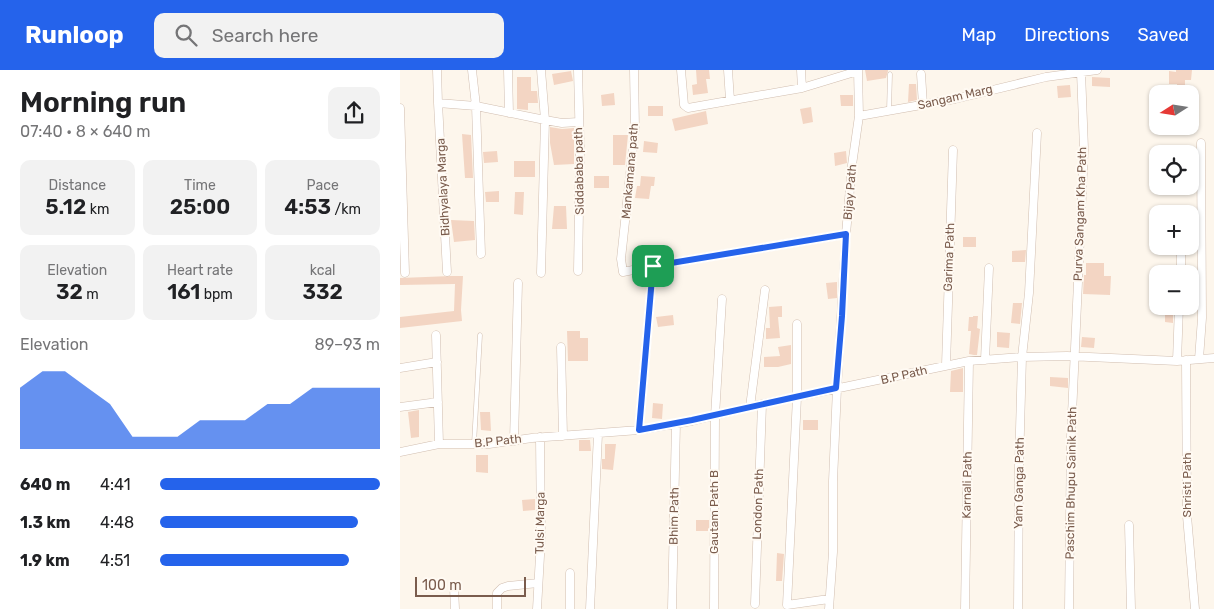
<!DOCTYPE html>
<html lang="en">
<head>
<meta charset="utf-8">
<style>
  :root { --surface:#fff; --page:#f2f2f2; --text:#202124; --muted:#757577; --accent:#2563eb }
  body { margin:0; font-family:Rubik,sans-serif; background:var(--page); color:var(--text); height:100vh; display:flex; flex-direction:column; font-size:19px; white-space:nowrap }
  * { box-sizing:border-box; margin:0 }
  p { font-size:16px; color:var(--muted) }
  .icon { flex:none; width:28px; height:28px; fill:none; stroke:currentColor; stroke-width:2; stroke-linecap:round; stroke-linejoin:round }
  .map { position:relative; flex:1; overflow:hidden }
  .side { display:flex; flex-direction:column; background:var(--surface); width:400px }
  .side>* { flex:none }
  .needle { width:32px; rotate:258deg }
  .fabs { position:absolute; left:749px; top:15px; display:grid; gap:10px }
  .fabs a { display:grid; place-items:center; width:50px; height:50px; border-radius:10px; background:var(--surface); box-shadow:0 1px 4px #0004; font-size:25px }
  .scale { position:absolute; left:15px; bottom:12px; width:111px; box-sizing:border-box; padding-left:5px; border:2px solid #7a5c4d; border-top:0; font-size:14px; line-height:18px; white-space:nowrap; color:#7a5c4d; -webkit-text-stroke:4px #fffaf3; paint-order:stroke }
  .pin { position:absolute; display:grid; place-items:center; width:42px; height:42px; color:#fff; margin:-21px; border-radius:10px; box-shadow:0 2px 8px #0006 }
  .round { display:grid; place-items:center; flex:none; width:52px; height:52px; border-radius:10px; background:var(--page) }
  .head { display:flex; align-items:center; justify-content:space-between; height:85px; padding:0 20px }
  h1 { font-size:28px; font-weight:600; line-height:38px }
  .metrics { display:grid; grid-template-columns:repeat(3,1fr); gap:8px; height:85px; padding:5px 20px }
  .metrics div { display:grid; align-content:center; border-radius:10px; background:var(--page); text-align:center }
  .metrics b { font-size:21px; font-weight:600 }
  .metrics small { font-size:14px; font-weight:400 }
  .metrics p { font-size:14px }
  .chart { height:140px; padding:10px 20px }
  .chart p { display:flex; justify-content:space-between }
  .chart svg { width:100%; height:90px; margin-top:5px; fill:var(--accent); opacity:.7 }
  ul { padding:0 20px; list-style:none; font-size:16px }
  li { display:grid; grid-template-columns:80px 60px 1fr; align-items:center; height:38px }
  li i { height:12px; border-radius:6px; background:var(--accent) }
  header { display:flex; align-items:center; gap:30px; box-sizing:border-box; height:70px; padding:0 25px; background:var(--accent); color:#fff }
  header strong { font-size:24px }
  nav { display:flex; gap:28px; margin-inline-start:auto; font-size:18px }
  .search { width:350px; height:45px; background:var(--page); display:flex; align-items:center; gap:12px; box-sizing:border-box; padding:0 18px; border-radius:10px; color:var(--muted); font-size:19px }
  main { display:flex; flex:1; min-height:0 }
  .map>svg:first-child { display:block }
</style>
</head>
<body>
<header>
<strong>Runloop</strong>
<div class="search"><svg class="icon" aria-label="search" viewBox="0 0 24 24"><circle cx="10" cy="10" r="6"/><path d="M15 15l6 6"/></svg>Search here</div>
<nav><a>Map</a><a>Directions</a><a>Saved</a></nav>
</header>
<main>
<section class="side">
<div class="head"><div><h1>Morning run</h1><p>07:40 · 8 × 640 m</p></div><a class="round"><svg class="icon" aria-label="share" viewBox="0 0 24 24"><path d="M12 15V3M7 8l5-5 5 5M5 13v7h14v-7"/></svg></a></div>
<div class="metrics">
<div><p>Distance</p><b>5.12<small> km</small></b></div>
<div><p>Time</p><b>25:00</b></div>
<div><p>Pace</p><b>4:53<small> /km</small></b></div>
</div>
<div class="metrics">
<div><p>Elevation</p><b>32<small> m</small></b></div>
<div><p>Heart rate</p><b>161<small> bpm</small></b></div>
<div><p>kcal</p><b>332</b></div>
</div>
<div class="chart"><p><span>Elevation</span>89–93 m</p>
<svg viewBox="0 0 160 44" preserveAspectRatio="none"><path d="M0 44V14L10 6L20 6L30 14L40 22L50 38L60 38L70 38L80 30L90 30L100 30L110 22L120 22L130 14L140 14L150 14L160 14V44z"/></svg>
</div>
<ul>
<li><b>640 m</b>4:41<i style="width:100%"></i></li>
<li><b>1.3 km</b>4:48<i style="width:90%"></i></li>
<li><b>1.9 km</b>4:51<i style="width:86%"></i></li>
</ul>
</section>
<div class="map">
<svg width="814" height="539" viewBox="0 0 814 539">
  <rect width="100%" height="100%" fill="#fdf6ec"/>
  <!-- building -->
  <path fill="#f3d5c3" d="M296 0H309L310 9H306L308 23 293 25 292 15 297 14Z
    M465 0H488V1L486 8 467 11Z
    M776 0H792L791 10H785V21H777V14H769V1L776 2Z
    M171 1 173 11 154 15 152 4Z
    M117 7H131V21H137L138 33H128V40L117 39Z
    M692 7 710 8V17L692 16Z
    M509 14H516L517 30 508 32Z
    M670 15 671 27 658 28 657 16Z
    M214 23 215 35 202 36 201 25Z
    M440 25H453V36H441Z
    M248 36H263V46H248Z
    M411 37 413 52 403 54 400 39Z
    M306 41 308 54 275 61 272 49Z
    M150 57 162 59 174 58V94L154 95 150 73Z
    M62 64 71 65 73 108H65Z
    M213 65H228L225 95H213Z
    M244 71 258 73 257 83 243 82Z
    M97 81 98 92 84 93 83 82Z
    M446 81 447 93 435 96 434 83Z
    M114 91H135V107H114Z
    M194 106H209V118H194Z
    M241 106 255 107 254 116H251L249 129 235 128 237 116H240Z
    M99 121V132H86L85 122Z
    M115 122H124L123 145 114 144Z
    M154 136H166L167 159H152Z
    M51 150 74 151 75 170 54 172Z
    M563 167H576V177H563Z
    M626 180 625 192H612V181Z
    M686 193H704V206H711L710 225 683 224 684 205H686Z
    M51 206H63L61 240 62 251 0 258V247L54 241 55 214 0 215V208Z
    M437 212V228L428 229 426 213Z
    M613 233H622L620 254 611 253Z
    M382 236V247H378L380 268 366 269V258H370L369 237Z
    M765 236H773V253L765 252Z
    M273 245 274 255 258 257 256 247Z
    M573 246H578L577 258 580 259 577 285H574L569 284 571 261H568L569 247H573Z
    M167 261H180V268H188V291H168Z
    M597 262 610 263 609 278 597 277Z
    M682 267 695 268 694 278 681 277Z
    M391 275V294L378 297H364V287L380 286 378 277Z
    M563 298V322H550L551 301Z
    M650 307 668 308V318L650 316Z
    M253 333 263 334 262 349 252 348Z
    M19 340V367L11 368 8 342Z
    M80 342H90L91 361 81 360Z
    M403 350H418V360H403Z
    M179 370H190L191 381H179Z
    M205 374H216L213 400 202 399V389H205Z
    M76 385H88V403L76 402Z
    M135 429V440L123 441 122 430Z
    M296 450H309V461H296Z
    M377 483 384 484 382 511H376Z"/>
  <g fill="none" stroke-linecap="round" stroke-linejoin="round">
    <!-- lane casing -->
    <g stroke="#d1beb0" stroke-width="5">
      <path id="lane" d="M489 41 490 4
        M74 374 80 265"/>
    </g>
    <!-- street casing -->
    <g stroke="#d1beb0" stroke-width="9">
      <path id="street" d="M37 0 38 33
        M72 0 76 36 81 184
        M108 0 109 43
        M178 0 180 78 178 201
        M234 0 235 58 221 189 223 202 253 196 446 164
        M281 0 284 35 288 38 402 18 458 1
        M328 0 330 30
        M401 0 402 18
        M458 0 459 46 555 29 646 7 697 0
        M521 4 523 35
        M0 38 5 203
        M47 202 38 33 76 36 145 50 141 0
        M141 203 145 50 162 53 178 52
        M781 204V185
        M397 254V327L387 535 429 529
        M36 265 39 374
        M161 277 163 366
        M799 289 802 248 801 73
        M585 290 589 198
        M786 290 787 446 795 539
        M777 291 779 236
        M546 295 553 80
        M0 298 37 292
        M0 337 38 332
        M350 337 365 220
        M239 360 253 196
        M114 371 118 213
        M0 382 39 374H89L132 368 239 360 292 351 362 334 569 291 622 287 667 286 777 291 814 288
        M729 455 731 539
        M170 503V539
        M54 518 55 539
        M355 534 362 334
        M97 539V523L102 518 108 516 138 513
        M137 539 141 468 140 367
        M190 539 198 364
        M272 539 276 353
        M314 539 315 346 322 229
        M429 539 433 482V411L437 318 446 164 452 95 459 46
        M565 539 569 291
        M618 539 619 396 622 287 629 223 637 63
        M669 539 671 367 684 79 681 2"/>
    </g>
    <!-- lane -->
    <use href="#lane" stroke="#fff" stroke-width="4"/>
    <!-- street -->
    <use href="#street" stroke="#fff" stroke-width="8"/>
  </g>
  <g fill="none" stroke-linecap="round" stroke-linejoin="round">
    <!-- route casing -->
    <g stroke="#fff" stroke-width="10">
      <path id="route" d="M446 164 442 246 436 318 292 350 239 360 253 196Z"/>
    </g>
    <!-- route -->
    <use href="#route" stroke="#2563eb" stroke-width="6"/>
  </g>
  <g text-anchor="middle" stroke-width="4" stroke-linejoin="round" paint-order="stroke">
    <!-- street labels -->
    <g font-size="12" fill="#7a5c4d" stroke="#fffaf3">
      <text transform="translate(555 27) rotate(-13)" y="4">Sangam Marg</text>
      <text transform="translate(179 101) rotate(-91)" y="4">Siddababa path</text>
      <text transform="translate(230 101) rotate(-85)" y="4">Mankamana path</text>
      <text transform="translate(43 117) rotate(-93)" y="4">Bidhyalaya Marga</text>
      <text transform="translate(450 122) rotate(-85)" y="4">Bijay Path</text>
      <text transform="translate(680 144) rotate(-88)" y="4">Purva Sangam Kha Path</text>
      <text transform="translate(549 187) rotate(-88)" y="4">Garima Path</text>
      <text transform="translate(504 305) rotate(-13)" y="4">B.P Path</text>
      <text transform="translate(98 371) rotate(-6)" y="4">B.P Path</text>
      <text transform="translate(619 413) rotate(-89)" y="4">Yam Ganga Path</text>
      <text transform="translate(671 413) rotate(-89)" y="4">Paschim Bhupu Sainik Path</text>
      <text transform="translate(567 415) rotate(-89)" y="4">Karnali Path</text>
      <text transform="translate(787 415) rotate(-90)" y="4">Shristi Path</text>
      <text transform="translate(358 434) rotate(-88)" y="4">London Path</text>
      <text transform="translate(314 442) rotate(-90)" y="4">Gautam Path B</text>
      <text transform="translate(274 446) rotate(-89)" y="4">Bhim Path</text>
      <text transform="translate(140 453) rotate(-89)" y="4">Tulsi Marga</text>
    </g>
  </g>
</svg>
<div class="fabs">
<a><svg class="needle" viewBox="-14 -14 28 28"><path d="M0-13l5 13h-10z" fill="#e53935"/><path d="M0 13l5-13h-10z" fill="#757577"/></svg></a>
<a><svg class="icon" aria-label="locate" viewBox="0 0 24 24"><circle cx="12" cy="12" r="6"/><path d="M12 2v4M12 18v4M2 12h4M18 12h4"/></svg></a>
<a>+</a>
<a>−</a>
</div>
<div class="scale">100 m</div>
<div class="pin" style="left:253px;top:196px;background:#1e9e55"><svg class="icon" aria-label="arrive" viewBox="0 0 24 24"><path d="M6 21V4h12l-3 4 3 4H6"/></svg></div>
</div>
</main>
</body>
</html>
